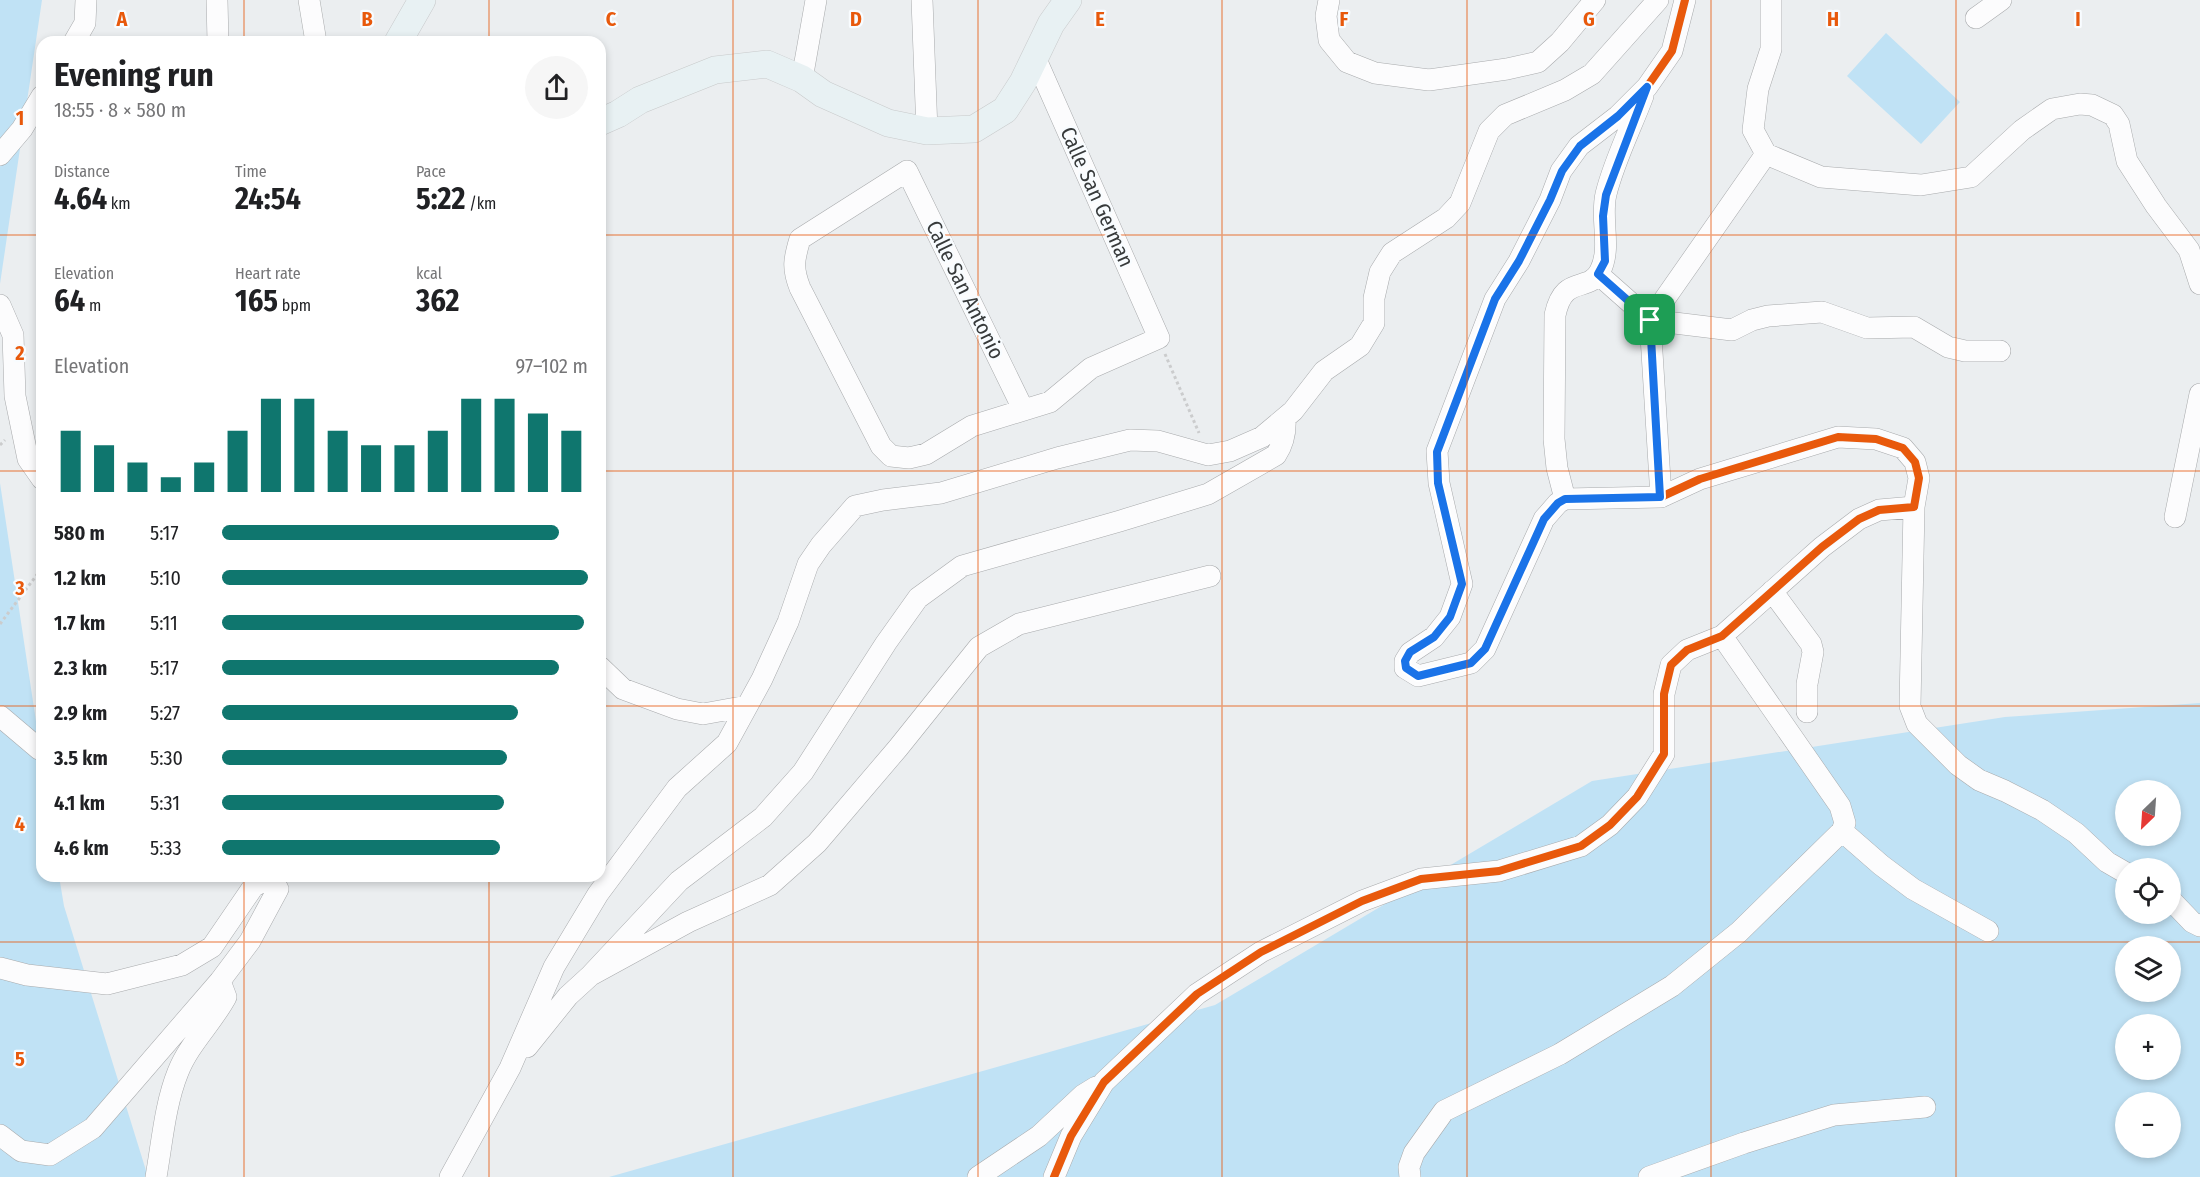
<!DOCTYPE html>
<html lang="en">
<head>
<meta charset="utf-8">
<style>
  :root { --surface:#fff; --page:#f6f6f6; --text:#202124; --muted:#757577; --accent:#0f766e }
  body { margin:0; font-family:"Fira Sans Condensed",sans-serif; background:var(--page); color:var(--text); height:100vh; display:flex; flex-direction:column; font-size:22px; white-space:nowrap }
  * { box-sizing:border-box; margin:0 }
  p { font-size:20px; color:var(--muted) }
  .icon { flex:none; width:33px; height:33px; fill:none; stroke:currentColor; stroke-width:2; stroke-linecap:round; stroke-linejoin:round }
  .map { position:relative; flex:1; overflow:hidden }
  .drawer { position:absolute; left:36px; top:36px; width:570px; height:846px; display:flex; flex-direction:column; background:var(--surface); border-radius:18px; box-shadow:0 3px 9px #0003 }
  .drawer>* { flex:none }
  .needle { width:39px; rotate:205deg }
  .buttons { position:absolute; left:2115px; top:780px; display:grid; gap:12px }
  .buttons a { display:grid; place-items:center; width:66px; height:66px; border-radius:50%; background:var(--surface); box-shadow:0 3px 9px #0003; font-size:30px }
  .pin { position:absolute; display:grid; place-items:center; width:51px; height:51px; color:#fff; margin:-26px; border-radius:12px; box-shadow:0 3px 9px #0006 }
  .round { display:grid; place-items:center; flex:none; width:63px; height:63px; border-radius:32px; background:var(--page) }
  .overview { display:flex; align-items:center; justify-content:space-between; height:102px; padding:0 18px }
  h1 { font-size:33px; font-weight:700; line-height:45px }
  .metrics { display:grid; grid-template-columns:repeat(3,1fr); gap:9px; height:102px; padding:6px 18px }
  .metrics div { display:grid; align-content:center }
  .metrics b { font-size:30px; font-weight:700 }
  .metrics small { font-size:16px; font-weight:400 }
  .metrics p { font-size:16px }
  .chart { height:168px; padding:12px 18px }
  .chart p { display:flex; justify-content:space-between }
  .chart svg { width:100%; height:108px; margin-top:6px; stroke:var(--accent); stroke-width:6 }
  ul { padding:0 18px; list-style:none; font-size:20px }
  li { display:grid; grid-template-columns:96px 72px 1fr; align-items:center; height:45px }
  li i { height:15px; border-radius:8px; background:var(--accent) }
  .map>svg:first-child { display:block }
</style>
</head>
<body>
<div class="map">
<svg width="2200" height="1177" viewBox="0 0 2200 1177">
  <rect width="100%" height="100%" fill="#ebeef0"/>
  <!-- green -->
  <path fill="#c0e2f5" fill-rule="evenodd" d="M0 0H42L0 284Z
    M1886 33 1960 102 1921 144 1847 76Z
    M0 483 42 761V876H59L64 906 148 1177H0Z
    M2200 703V1177H609L1215 1005 1592 781 2005 717ZM2126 790H2170V836H2126ZM2126 868H2170V914H2126ZM2126 946H2170V992H2126ZM2126 1024H2170V1070H2126ZM2126 1102H2170V1148H2126Z"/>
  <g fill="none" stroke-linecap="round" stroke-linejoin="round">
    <!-- minor casing -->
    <g stroke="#a8aaac" stroke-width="22">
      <path id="minor" d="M217 0 218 42
        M309 0 316 42
        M922 0 927 131
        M1329 0 1326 16 1329 40 1347 62 1375 73 1429 80 1507 69 1538 62 1560 42 1595 0
        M1771 0V49L1758 89 1753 130 1766 154 1821 177 1921 185 1971 177 2022 130 2052 109 2080 104 2092 105 2113 115 2119 124 2127 161 2156 206 2189 250 2200 284
        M1976 18 2001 0
        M74 42 85 23 86 0
        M802 79 816 0
        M0 155 22 129 42 96
        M1598 274 1650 320 1732 330 1752 320 1768 316 1822 312 1867 328 1914 327 1948 347 1965 351H2000
        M0 305 13 335 15 396 28 459 42 479
        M1023 409 907 171 800 239C794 259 792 268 800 288L881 446 891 456 909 458 926 454 972 426 1050 402 1091 368 1159 338 1034 55
        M1661 497 1650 320 1766 154
        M1565 499 1557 468 1554 439 1555 315C1564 273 1588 294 1600 271 1612 248 1600 219 1606 194 1614 161 1631 128 1643 96
        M1914 507 1910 706 1917 724 1958 765 1979 780 2005 791 2042 810 2076 833 2107 862 2126 873
        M2175 517 2200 394
        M1772 591 1811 644 1813 652 1807 684V712
        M600 667 623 689 677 709 703 714 747 706
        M0 716 39 749 42 750
        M1842 831 1881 865 1913 889 1988 931
        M2170 899 2192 922 2200 926
        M0 968 27 975 107 984 182 965 212 947 253 887 265 880H273L278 889 250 941 220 981 93 1128 50 1155 21 1151 0 1135
        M591 975 679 881 763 817 803 772 886 643 918 598 962 566 1120 521 1208 494 1276 455C1284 443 1286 432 1285 418
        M527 1047 568 996 591 975 688 922 770 885 817 843 898 748 979 647 1019 624 1210 576
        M156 1177C162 1143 165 1104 178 1072 189 1044 212 1023 226 997L220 981
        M450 1177 510 1068 554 967 598 894 677 788 727 743 762 679 788 622 808 564 821 545 855 506 883 500 941 493 1057 458 1130 440 1158 441 1208 455 1230 451 1262 437 1293 411 1324 371 1360 346 1374 323V298L1380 272 1392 253 1446 218 1460 203 1489 131 1505 115 1565 90 1592 74 1658 0
        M978 1177 1039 1136 1083 1095 1096 1087
        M1054 1177 1071 1136 1104 1082 1197 994 1261 952 1362 901 1421 879 1499 871 1581 846 1610 825 1637 797 1664 754V694L1671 665 1687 650 1722 636 1822 547 1859 519 1879 510 1914 507 1919 478 1915 462 1903 448 1876 439 1838 437 1700 479 1661 497 1565 499 1558 503 1544 519 1485 649 1471 663 1418 676 1405 668V661L1410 653 1434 637 1450 617 1462 584 1439 483 1437 451 1495 299 1519 261 1550 200 1561 171 1579 146 1618 116 1647 87 1672 51 1685 0
        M1410 1177 1409 1167 1414 1153 1444 1111 1560 1054 1672 986 1739 932 1842 831 1845 823 1840 806 1722 636
        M1649 1177 1744 1143 1834 1115 1925 1107"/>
    </g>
    <!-- major casing -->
    <g stroke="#c8cacb" stroke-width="28">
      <path id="major" d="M398 42 422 0
        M600 122 618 114 640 100 715 70 767 64 802 79 823 94 888 123 927 131 974 129 1005 110 1023 82 1051 24 1068 0"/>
    </g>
    <!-- path -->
    <path stroke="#cbcccd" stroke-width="3" stroke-dasharray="3 3" stroke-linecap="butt" d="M1165 354 1199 433
      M0 445 5 440
      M0 624 42 568"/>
    <!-- minor -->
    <use href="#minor" stroke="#fcfcfd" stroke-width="21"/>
    <!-- major -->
    <use href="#major" stroke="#e8f1f3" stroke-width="27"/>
    <!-- cycleway casing -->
    <g stroke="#f8fcff" stroke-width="11">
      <path id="cycleway" d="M1054 1177 1071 1136 1104 1082 1197 994 1261 952 1362 901 1421 879 1499 871 1581 846 1610 825 1637 797 1664 754V694L1671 665 1687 650 1722 636 1822 547 1859 519 1879 510 1914 507 1919 478 1915 462 1903 448 1876 439 1838 437 1700 479 1661 497 1565 499 1558 503 1544 519 1485 649 1471 663 1418 676 1405 668V661L1410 653 1434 637 1450 617 1462 584 1439 483 1437 451 1495 299 1519 261 1550 200 1561 171 1579 146 1618 116 1647 87 1672 51 1685 0"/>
    </g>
    <!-- cycleway -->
    <use href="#cycleway" stroke="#e8590c" stroke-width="8"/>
  </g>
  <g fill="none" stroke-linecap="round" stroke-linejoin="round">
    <!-- route casing -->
    <g stroke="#fff" stroke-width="12">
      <path id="route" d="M1647 87 1606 195 1603 216 1605 261 1598 274 1650 320 1660 497 1565 499 1558 503 1544 519 1485 649 1471 663 1418 676 1406 668 1405 661 1410 652 1434 637 1450 617 1462 584 1438 483 1437 452 1495 299 1519 261 1550 200 1562 171 1580 146 1618 116Z"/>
    </g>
    <!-- route -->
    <use href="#route" stroke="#1a73e8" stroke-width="8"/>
  </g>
  <!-- grid -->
  <path fill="none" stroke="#e8590c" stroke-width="1.5" stroke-opacity="0.55" d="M244 0V42M489 0V42M733 0V1177M978 0V1177M1222 0V1177M1467 0V1177M1711 0V1177M1956 0V1177M0 235H42M600 235H2200M0 471H42M600 471H2200M0 706H42M600 706H2200M244 876V1177M489 876V1177M0 942H2200"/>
  <g text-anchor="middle" stroke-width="4.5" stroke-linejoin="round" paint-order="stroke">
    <!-- street labels -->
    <g font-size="21" fill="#373a3b" stroke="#f8fcff">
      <text transform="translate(1097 197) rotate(66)" y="7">Calle San German</text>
      <text transform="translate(965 290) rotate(64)" y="7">Calle San Antonio</text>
    </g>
  </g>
  <g font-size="20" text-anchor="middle" font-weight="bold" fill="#e8590c" stroke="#f8fcff" stroke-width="4.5" stroke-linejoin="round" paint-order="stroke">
    <text x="122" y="26">A</text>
    <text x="367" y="26">B</text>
    <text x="611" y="26">C</text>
    <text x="856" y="26">D</text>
    <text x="1100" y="26">E</text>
    <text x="1344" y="26">F</text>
    <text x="1589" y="26">G</text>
    <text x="1833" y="26">H</text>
    <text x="2078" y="26">I</text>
    <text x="20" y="125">1</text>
    <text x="20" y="360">2</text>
    <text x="20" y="595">3</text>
    <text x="20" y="831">4</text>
    <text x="20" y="1066">5</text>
  </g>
</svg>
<div class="buttons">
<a><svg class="needle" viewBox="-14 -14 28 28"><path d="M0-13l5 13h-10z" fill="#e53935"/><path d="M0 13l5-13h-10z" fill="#757577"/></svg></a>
<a><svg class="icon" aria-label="locate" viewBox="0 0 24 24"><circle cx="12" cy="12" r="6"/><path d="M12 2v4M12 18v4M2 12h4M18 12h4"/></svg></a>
<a><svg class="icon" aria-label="layers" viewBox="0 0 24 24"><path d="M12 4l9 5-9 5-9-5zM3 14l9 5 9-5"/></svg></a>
<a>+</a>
<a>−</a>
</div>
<div class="pin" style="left:1650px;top:320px;background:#1e9e55"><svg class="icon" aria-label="arrive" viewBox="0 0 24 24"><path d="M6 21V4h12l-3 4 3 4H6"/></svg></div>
<section class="drawer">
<div class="overview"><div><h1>Evening run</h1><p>18:55 · 8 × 580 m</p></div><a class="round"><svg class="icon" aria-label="share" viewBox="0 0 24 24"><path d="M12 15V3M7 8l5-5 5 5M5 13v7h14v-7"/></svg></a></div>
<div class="metrics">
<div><p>Distance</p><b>4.64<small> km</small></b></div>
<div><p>Time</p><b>24:54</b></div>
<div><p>Pace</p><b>5:22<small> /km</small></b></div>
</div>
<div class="metrics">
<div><p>Elevation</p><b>64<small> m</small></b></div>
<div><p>Heart rate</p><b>165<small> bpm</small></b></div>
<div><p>kcal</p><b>362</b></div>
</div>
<div class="chart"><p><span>Elevation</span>97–102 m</p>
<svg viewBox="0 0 160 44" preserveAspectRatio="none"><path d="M5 44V19M15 44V25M25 44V32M35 44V38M45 44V32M55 44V19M65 44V6M75 44V6M85 44V19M95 44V25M105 44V25M115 44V19M125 44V6M135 44V6M145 44V12M155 44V19"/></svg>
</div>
<ul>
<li><b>580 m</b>5:17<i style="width:92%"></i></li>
<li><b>1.2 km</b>5:10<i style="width:100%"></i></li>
<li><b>1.7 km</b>5:11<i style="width:99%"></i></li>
<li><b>2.3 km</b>5:17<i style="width:92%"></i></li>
<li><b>2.9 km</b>5:27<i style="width:81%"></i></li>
<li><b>3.5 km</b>5:30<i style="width:78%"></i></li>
<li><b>4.1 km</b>5:31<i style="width:77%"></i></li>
<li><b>4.6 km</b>5:33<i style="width:76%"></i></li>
</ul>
</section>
</div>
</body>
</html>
